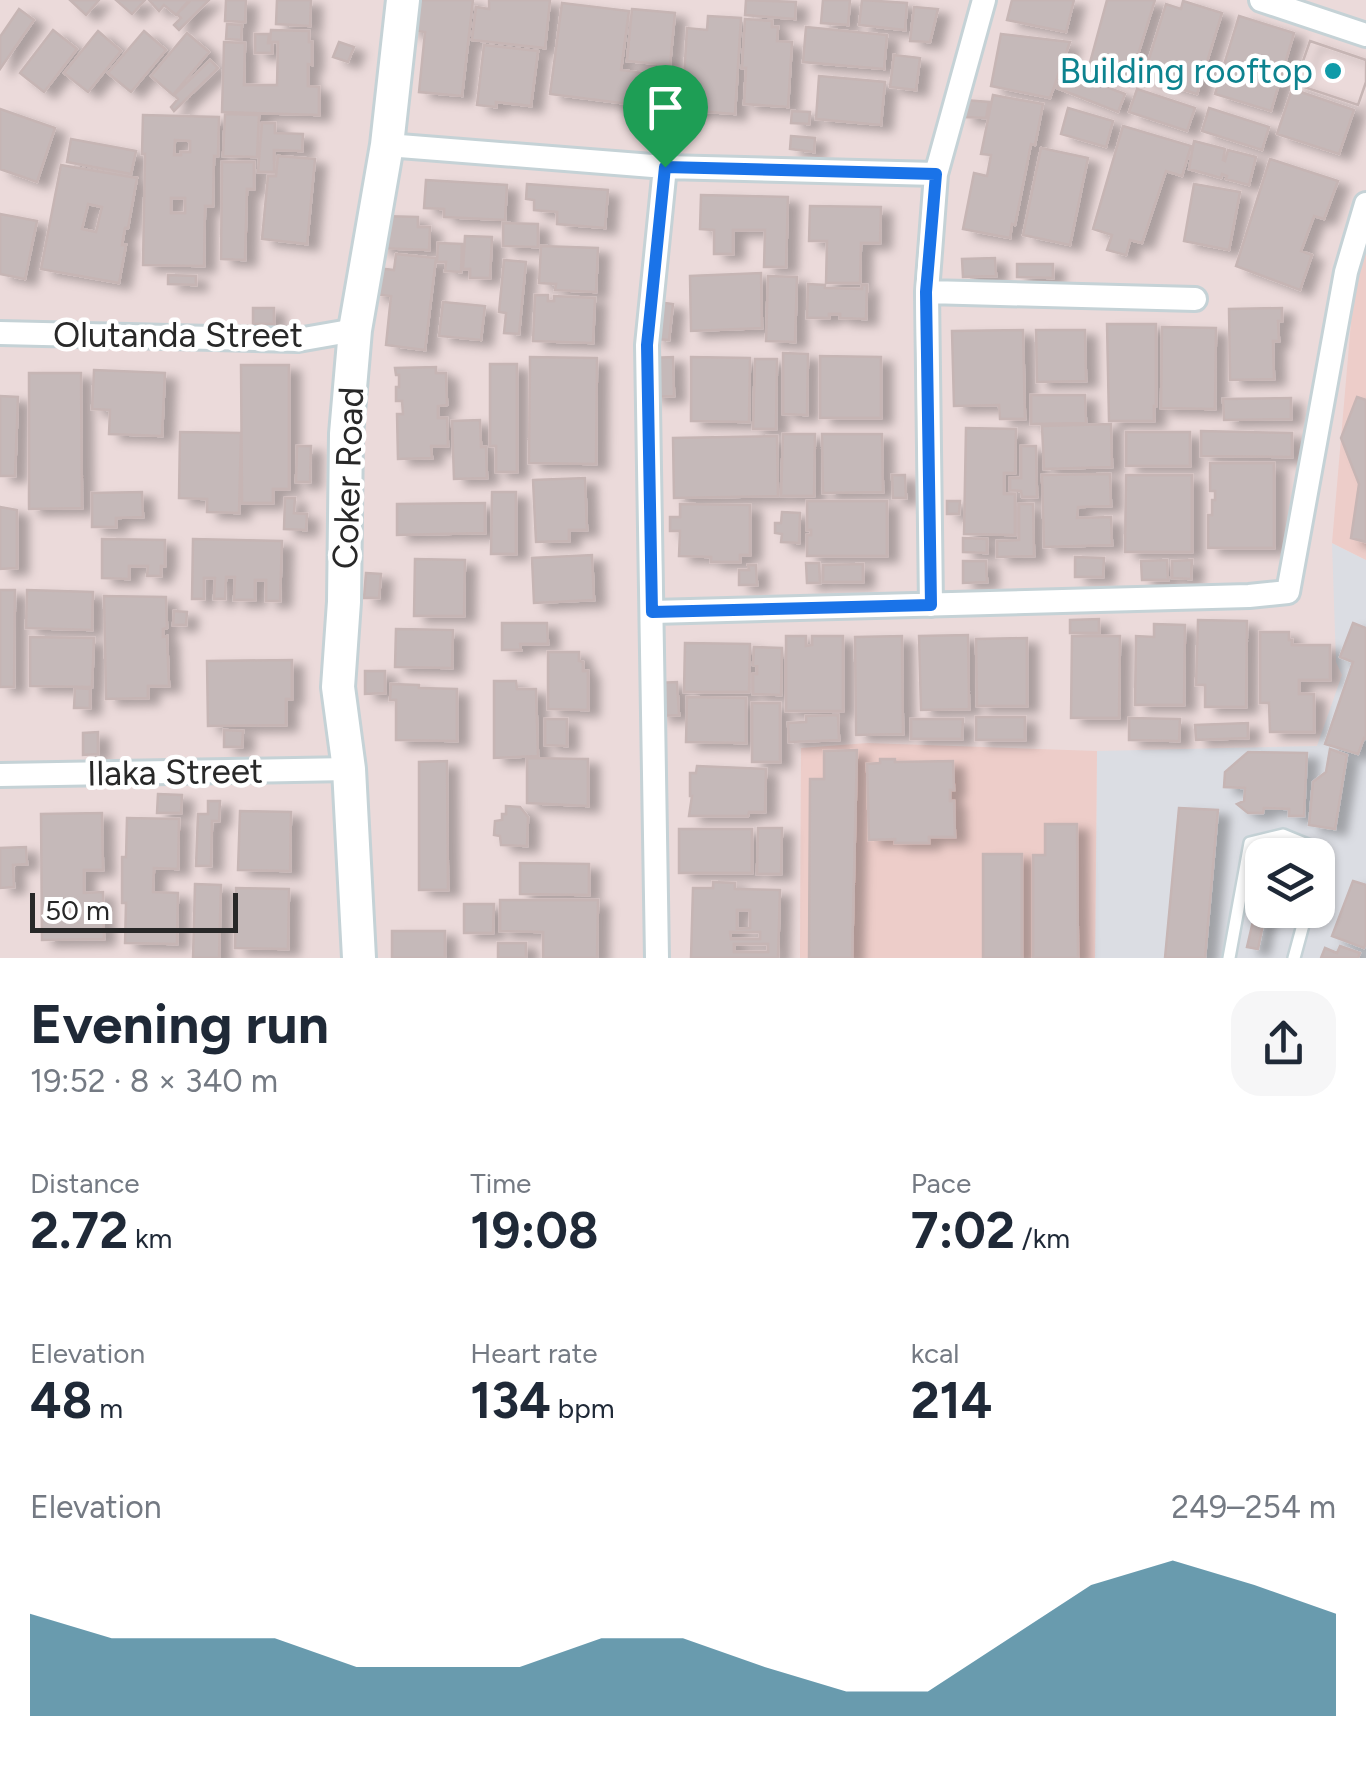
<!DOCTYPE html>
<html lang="en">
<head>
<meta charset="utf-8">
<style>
  :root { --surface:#fff; --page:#f6f6f7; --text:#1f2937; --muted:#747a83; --accent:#2b718d }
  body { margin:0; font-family:Figtree,sans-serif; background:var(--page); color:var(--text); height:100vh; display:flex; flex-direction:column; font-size:38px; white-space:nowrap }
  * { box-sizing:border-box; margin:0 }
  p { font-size:32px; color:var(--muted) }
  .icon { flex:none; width:55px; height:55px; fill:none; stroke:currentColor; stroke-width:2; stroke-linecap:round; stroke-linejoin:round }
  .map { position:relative; height:958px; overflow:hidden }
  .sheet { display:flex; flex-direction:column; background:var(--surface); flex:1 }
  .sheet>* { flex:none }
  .buttons { position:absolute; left:1245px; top:838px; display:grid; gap:20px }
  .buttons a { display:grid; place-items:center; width:90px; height:90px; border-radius:20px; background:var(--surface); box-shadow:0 2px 8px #0004; font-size:50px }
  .scale { position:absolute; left:30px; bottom:25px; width:208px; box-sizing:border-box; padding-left:10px; border:5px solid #282828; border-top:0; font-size:28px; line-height:35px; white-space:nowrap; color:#282828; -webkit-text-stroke:8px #fff; paint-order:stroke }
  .pin { position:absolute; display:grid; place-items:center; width:85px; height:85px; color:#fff; margin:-102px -42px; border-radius:50% 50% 50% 0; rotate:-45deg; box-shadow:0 0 10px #0007 }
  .pin .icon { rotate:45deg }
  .round { display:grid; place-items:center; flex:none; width:105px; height:105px; border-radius:30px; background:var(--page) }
  .headline { display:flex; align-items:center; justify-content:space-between; height:170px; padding:0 30px }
  h1 { font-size:55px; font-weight:700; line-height:75px }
  .metrics { display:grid; grid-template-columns:repeat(3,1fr); gap:15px; height:170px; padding:10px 30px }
  .metrics div { display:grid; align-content:center }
  .metrics b { font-size:50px; font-weight:700 }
  .metrics small { font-size:28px; font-weight:400 }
  .metrics p { font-size:28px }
  .chart { height:280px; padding:20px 30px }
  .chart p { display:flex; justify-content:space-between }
  .chart svg { width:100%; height:180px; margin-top:10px; fill:var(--accent); opacity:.7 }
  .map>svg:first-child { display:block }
</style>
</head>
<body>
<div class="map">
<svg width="1366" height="958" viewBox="0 0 1366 958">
  <defs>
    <filter id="shadow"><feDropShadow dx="11" dy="6" stdDeviation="5" flood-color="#0004"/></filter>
  </defs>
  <rect width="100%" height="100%" fill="#ebdada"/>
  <!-- industrial -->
  <path fill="#dbdde3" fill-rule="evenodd" d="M1332 543 1366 560V958H1095L1097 751 1317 746 1342 675 1336 662ZM1262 855H1318V910H1262Z"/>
  <!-- education -->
  <path fill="#edcdc9" d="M1366 191V560L1332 543 1361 206Z
    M868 743 1097 751 1095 958H800L801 748Z"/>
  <!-- building -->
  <path fill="#c5b9b9" stroke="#c6b5b4" stroke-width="2.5" fill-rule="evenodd" filter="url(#shadow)" d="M70 0H99L86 15Z
    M116 0H145L132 14Z
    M149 0H189L176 15 164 5 159 11Z
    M191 0H209L179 30 174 25 181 18 177 14Z
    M226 0H246L245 22 225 21Z
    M277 0H311L310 26 276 24Z
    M412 0H473L462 96 419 92 425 32 409 30Z
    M489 0H550L545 48 472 40 476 7 489 9Z
    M746 0 796 2 795 19 745 15Z
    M823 0H850L848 25 821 23Z
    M862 0 907 3 905 30 859 25Z
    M1012 0H1074L1066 32 1007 20Z
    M1107 0H1155L1130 80 1088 70Z
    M1183 1 1222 13 1197 94 1143 78 1166 4 1181 9Z
    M562 3 629 11 621 70 664 76 660 108 550 94Z
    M914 7 938 9 930 42 910 41Z
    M19 9 34 20 0 69V37Z
    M632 9 675 13 670 65 627 61Z
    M708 16 741 18 735 114 682 110 687 28 707 30Z
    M1239 16 1294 33 1271 111 1215 94Z
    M745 19 772 21V27H778L777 41 792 42 788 107 744 104 746 68H742Z
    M227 24 242 25 241 40 226 39Z
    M806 27 887 35 884 69 803 62Z
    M53 30 77 49 44 92 20 73Z
    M271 30 309 31V42H312V65L308 64V86L319 87V115L222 112 224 42 245 43 244 85H277L278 42H270Z
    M98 31 121 51 88 92 64 73Z
    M144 31 166 50 131 92 108 73Z
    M187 33 209 52 173 95 151 76Z
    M255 34H269L268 43H272V53H255Z
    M1001 34 1070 42 1050 98 991 86Z
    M1310 41 1366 60V82L1358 105 1295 84Z
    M1310 41 1366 60V82L1358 105 1295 84Z
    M339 42 354 47 348 62 333 57Z
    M484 45 538 51 531 106 496 102V107L477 105Z
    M894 55 920 58 916 90 890 87Z
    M210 60 218 68 174 111 171 107 178 99 174 95Z
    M1064 71 1125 94 1118 112 1057 88Z
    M819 76 885 82 881 125 816 119Z
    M1137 89 1195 108 1187 131 1129 112Z
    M1292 89 1354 110 1339 154 1277 134Z
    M993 95 1043 104 1035 145 1031 144 1015 225 1012 224 1010 238 963 229 974 173 987 176 991 155 981 154Z
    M964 100 989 102 986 118 963 117Z
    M1068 108 1113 121 1106 147 1061 134Z
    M1209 108 1269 127 1262 150 1202 131Z
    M0 109 55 128 37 182 0 169Z
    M792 111 810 112 809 124 791 123Z
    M225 114 259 115 257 157 223 156Z
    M143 115 219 117 218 156H214L213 206H205L204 266 143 265 145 154H142ZM175 140 190 141V152H181V155H174ZM171 198H185V213H171Z
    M262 123H275V133L303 134 302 151 274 150V172H258Z
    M1123 126 1191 146 1182 176 1166 171 1142 243 1130 240 1126 255 1107 250 1112 235 1093 229Z
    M791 136 815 138 814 152 790 149Z
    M71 139 136 151 131 174 67 162Z
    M1194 141 1225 149 1223 160 1225 161 1228 150 1256 157 1249 185 1226 179 1227 176 1222 174 1221 178 1189 169Z
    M1041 148 1088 158 1070 245 1023 235Z
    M278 156 315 159 307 244 262 239 268 176H276Z
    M1270 159 1338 181 1324 219 1314 216 1301 251 1312 255 1300 290 1236 266Z
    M222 162H254V189H247L245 260 221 259Z
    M61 165 137 178 128 228H125L122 245H126L119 283 41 269ZM88 204 102 207 96 232 82 229Z
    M426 180 507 185 505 220 444 217V209L424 208Z
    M527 184 608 190 605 228 557 224V212L534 210V200L526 199Z
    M1194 184 1240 192 1229 250 1184 241Z
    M701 195 788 197 786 267H764L765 230H733V254H714V230L700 229Z
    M810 206 881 207 880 243H861L860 283H826L827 241H809Z
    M0 214 37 221 25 279 0 274Z
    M380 216 418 217V227H430L429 250 379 248Z
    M503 223 538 224V247L503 246Z
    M465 236 492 237 490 278H470V269H463Z
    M438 243 462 244 461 272 445 271 446 262H437Z
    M541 246 598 248 596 292 555 290 556 284 539 283Z
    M396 254 436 258 425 350 386 345 391 296 373 294 376 268 394 270Z
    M995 258 996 276 963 277 962 259Z
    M504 260 526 262 519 334 504 333 506 313 499 312Z
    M1017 264H1053V278L1017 277Z
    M761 273 762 328 691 331 690 276Z
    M168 275 196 276V285L168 284Z
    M768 276 797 277 795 342 766 341Z
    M808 284 825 285V288L862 289V285H867L866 319 840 318V314H829V318H807Z
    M535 295H548V301H554V296L595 298 593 343 533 341Z
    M443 302 485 306 481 340 439 336Z
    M657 302 673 304 669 340 654 339Z
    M253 308H274V324H253Z
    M1282 308V321H1278L1279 341H1273L1274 379 1230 380 1229 309Z
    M1107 324H1156V406H1154V421H1109Z
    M1162 327 1216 328 1215 409 1161 408Z
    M1023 330 1025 419H1000L999 405 954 406 952 331Z
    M1036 330H1085L1086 381 1037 382Z
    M783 353 808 354 807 415 783 414Z
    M820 356 881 357V418H820Z
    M530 357 597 358 596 464 529 463Z
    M673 357 674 396 652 397 650 358Z
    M691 357 750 358 749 422 691 421Z
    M755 359H777L776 429H753Z
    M490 364H517V472H496V446H490Z
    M241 365H289V489H273V503H242Z
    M436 367V373H446L447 405 438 406V418H447L448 446H431L432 458 398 459 397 414H403L402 401H396V387H399V375H396L395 368Z
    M94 370 165 373 162 436 109 434 110 410 92 409Z
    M29 373H81L82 508 29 509Z
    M1031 395H1085L1086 423 1031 424Z
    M0 396 18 397 15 476H0Z
    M1357 397 1366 400V542L1351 538 1359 484 1341 438Z
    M1291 398V419L1224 420 1223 399Z
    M480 420 481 447H486L487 478 454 479 452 421Z
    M1111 424 1112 467 1044 469 1042 426Z
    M966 428 1016 429 1015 473H1004V494H1015V535L964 534Z
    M1201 431 1292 433V457L1201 456Z
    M180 432 241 433 239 513 207 512V499L179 498Z
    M1126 432H1190V466H1126Z
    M783 434H815L814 496H781Z
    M822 434H882L883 492 823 493Z
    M777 436 778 496 674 498 673 438Z
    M297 446H311L310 482H296Z
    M1021 446H1036L1037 497H1022L1021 491 1010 490V478H1021Z
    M1210 463H1274V548H1208V515H1212V500H1215V491H1210Z
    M1110 474 1111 506 1078 507 1077 518 1111 517 1112 545 1044 547 1042 475Z
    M892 475H905L906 498H893Z
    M1126 475H1192V552H1125Z
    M585 478 587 530H569V541L536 542 533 480Z
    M142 492 143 517 116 518V527H92V493Z
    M492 492H516V554H491Z
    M285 498H295L294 513 307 514 306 530 284 529Z
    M807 501H887V556H807V535H811V530H807Z
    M947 501H960L959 514H947Z
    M485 503V533L397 535V504Z
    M680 504 750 505V555H740V562H711V557L679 556 680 531H670V517H680Z
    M1019 504H1033L1034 556 997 557V541L1019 540Z
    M0 507 17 510V568L0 569Z
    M782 512 800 513 799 543 781 542 782 534 775 533V523H781Z
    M963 538 987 539V553L963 552Z
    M102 539 165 540V566H161V576H147L148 566H129V579L102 578Z
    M193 539 282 541 280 601H266V580H255V600H234L235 577H226L225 599H214L215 578H204V599H192Z
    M592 555 594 600 534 603 532 558Z
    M1075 557 1104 558 1103 577H1075Z
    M415 559 465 560 464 616H414Z
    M1167 560 1168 580H1142L1141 561Z
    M1192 560 1191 579 1172 578V561Z
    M963 561H986L987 582 963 583Z
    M806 563H819L820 583H807Z
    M863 564V582H823V565Z
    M748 565H756L757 585H739V570H749Z
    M366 573 381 574 379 598H364Z
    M0 590H15L14 687H0Z
    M27 590 93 592 92 630 26 628Z
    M104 596 166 597 167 628 163 629V637L167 636 169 686H148V698L106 699Z
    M174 611 187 612 186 625H173Z
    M1099 619V633H1070V620Z
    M1198 620 1247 621 1246 707H1205V685H1196Z
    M502 623H547L548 644H520L521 650H502Z
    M1353 623 1366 628V739L1364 738 1358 754 1325 744 1353 662 1340 657Z
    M1154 624 1185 625 1184 705H1135L1136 636 1154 637Z
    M396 629 453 630 452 668 395 667Z
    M1260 632H1289V640H1292V645H1330V680H1299V694H1314V732H1270L1269 703H1260Z
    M968 635 969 709 921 710 919 636Z
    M786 636H806V646L812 645V636H843V711H786Z
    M902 636 903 734 856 735 855 637Z
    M1072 636H1120L1119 718H1071Z
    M30 637 94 638 92 687 30 686Z
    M1027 638V706H977L976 639Z
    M685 643 750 644 749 692H684Z
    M754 647 782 648 781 695 753 694V674H757V666L753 665Z
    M548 652H579V661L583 662V671H588V710L548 709Z
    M292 660V699H286V725L208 726 207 661Z
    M365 671H385V693L365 694Z
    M494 681H516L517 689H536L538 756 494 758Z
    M677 682 679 715 659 716 657 683Z
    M391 684 419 685V688L457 689V741L396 740V700H390Z
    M75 688 90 689V708H74Z
    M687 697 746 698V743L686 742Z
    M752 703H780V762H752Z
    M838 715 839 740 789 742 788 723 806 722V716Z
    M976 717H1025V740H976Z
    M1129 718 1180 719 1179 741 1129 740Z
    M545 719H567V746L545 745Z
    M911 719H963L962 739H911Z
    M1248 723V738L1196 740 1195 725Z
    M224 730 243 731 242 747H224Z
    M98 732V754L83 755V733Z
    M1330 749 1347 755 1335 829 1309 825 1313 782 1326 772Z
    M857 750 852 958H809L810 779H824V751Z
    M1248 752 1307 753 1304 816H1289V809L1264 808 1263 813H1248L1237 804 1244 801 1245 788 1224 787 1225 772Z
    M527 758 588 759V806L527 803Z
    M880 759H895V762L953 761 954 790H950V801H954L955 837H929V843H895V839L869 840 867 764 880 763Z
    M447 761 448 890H419V762Z
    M697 766 766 769 765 812H749L748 816H689L692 796H690V773H696Z
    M158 794 182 795 181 813H157Z
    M208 801H220L219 821H212L211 866H196L198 814H208Z
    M506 806 520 807 528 817 527 846 501 845 500 836 494 835 495 821 502 820V814H506Z
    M1179 808 1218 810 1205 958H1165Z
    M240 811 291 812 290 871 238 870Z
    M102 813 103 870H84V893L103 892 104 939 42 940 41 814Z
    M127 818 179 819 178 869 154 868 153 892 178 893 177 944 125 943 126 903H122V857H126Z
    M1045 824H1077L1078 958H1033V855H1045Z
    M758 828H782L781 874H757Z
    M679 829H752V873H679Z
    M26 847 27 864 13 865 14 887 0 888V848Z
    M983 854H1022V958H983Z
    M520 863 589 864V895L520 894Z
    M1353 881 1366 885V943L1364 948 1332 936Z
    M713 882 735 883V889L780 890 778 958H691L693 888H713ZM737 910H750V928L737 929ZM730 932H760V939H731ZM734 944H768V952H734Z
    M195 884 221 885 219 958H193Z
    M236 888 289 889 288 949 235 948Z
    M500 900H598L597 958H543V932L500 931Z
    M464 904H494L493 933H464Z
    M1257 904H1261L1262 910H1266L1258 949 1247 947Z
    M392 931H445V958H392Z
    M498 943H526V958H498Z
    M1340 946 1360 953 1358 958H1321L1325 948 1337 953Z"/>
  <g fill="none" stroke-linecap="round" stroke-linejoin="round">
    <!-- lane casing -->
    <g stroke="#c5d2d6" stroke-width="16">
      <path id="lane" d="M1318 862 1320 867 1318 875
        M1229 958 1250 843 1283 835 1310 846 1314 855
        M1294 958 1307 910"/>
    </g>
    <!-- street casing -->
    <g stroke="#c5d2d6" stroke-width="28">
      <path id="street" d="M1261 0 1366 35
        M387 145 665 167 936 174
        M927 292 1195 299
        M0 333 298 340 355 330
        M931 605 927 292 936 174 984 0
        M653 612 1249 596 1288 592 1346 272 1366 204
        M0 775 349 769
        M657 958 647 345 665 167"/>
    </g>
    <!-- secondary casing -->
    <g stroke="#c5d2d6" stroke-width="38">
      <path id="secondary" d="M359 958 349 769 338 687 344 602 346 434 355 330 387 145 403 0"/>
    </g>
    <!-- lane -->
    <use href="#lane" stroke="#fff" stroke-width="11"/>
    <!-- street -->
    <use href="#street" stroke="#fff" stroke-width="22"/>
    <!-- secondary -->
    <use href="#secondary" stroke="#fff" stroke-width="32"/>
  </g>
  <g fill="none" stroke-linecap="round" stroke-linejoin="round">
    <!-- route casing -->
    <g stroke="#fff" stroke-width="20">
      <path id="route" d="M665 167 936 174 926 292 931 605 652 612 647 345Z"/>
    </g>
    <!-- route -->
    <use href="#route" stroke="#1a73e8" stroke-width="12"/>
  </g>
  <!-- markers -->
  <circle fill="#0f9aa8" stroke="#fff" stroke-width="4" cx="1333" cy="71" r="10"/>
  <g text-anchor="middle" stroke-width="9" stroke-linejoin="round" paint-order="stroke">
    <!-- culture labels -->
    <g font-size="35" fill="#0d838f" stroke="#fff" text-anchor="end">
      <text x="1313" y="83">Building rooftop</text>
    </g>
    <!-- street labels -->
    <g font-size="35" fill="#282828" stroke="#fff">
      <text x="178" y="347">Olutanda Street</text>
      <text transform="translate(348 478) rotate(-88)" y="12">Coker Road</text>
      <text transform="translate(175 772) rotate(-1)" y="12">Ilaka Street</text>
    </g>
  </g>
</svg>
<div class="buttons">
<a><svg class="icon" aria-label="layers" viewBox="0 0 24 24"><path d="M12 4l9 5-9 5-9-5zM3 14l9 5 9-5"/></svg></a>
</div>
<div class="scale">50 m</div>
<div class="pin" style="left:665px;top:167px;background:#1e9e55"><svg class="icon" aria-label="arrive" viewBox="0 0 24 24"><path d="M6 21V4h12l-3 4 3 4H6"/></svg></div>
</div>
<section class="sheet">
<div class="headline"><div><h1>Evening run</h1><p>19:52 · 8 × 340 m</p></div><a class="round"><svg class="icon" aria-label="share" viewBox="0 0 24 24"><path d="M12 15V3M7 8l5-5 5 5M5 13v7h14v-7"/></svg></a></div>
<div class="metrics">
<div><p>Distance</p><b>2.72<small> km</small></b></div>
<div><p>Time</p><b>19:08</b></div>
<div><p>Pace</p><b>7:02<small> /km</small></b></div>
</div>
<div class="metrics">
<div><p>Elevation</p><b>48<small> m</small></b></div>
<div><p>Heart rate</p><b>134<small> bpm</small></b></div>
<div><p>kcal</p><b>214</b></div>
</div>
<div class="chart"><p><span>Elevation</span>249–254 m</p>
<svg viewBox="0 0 160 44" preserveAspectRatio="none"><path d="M0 44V19L10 25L20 25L30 25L40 32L50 32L60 32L70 25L80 25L90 32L100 38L110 38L120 25L130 12L140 6L150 12L160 19V44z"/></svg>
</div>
</section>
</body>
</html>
